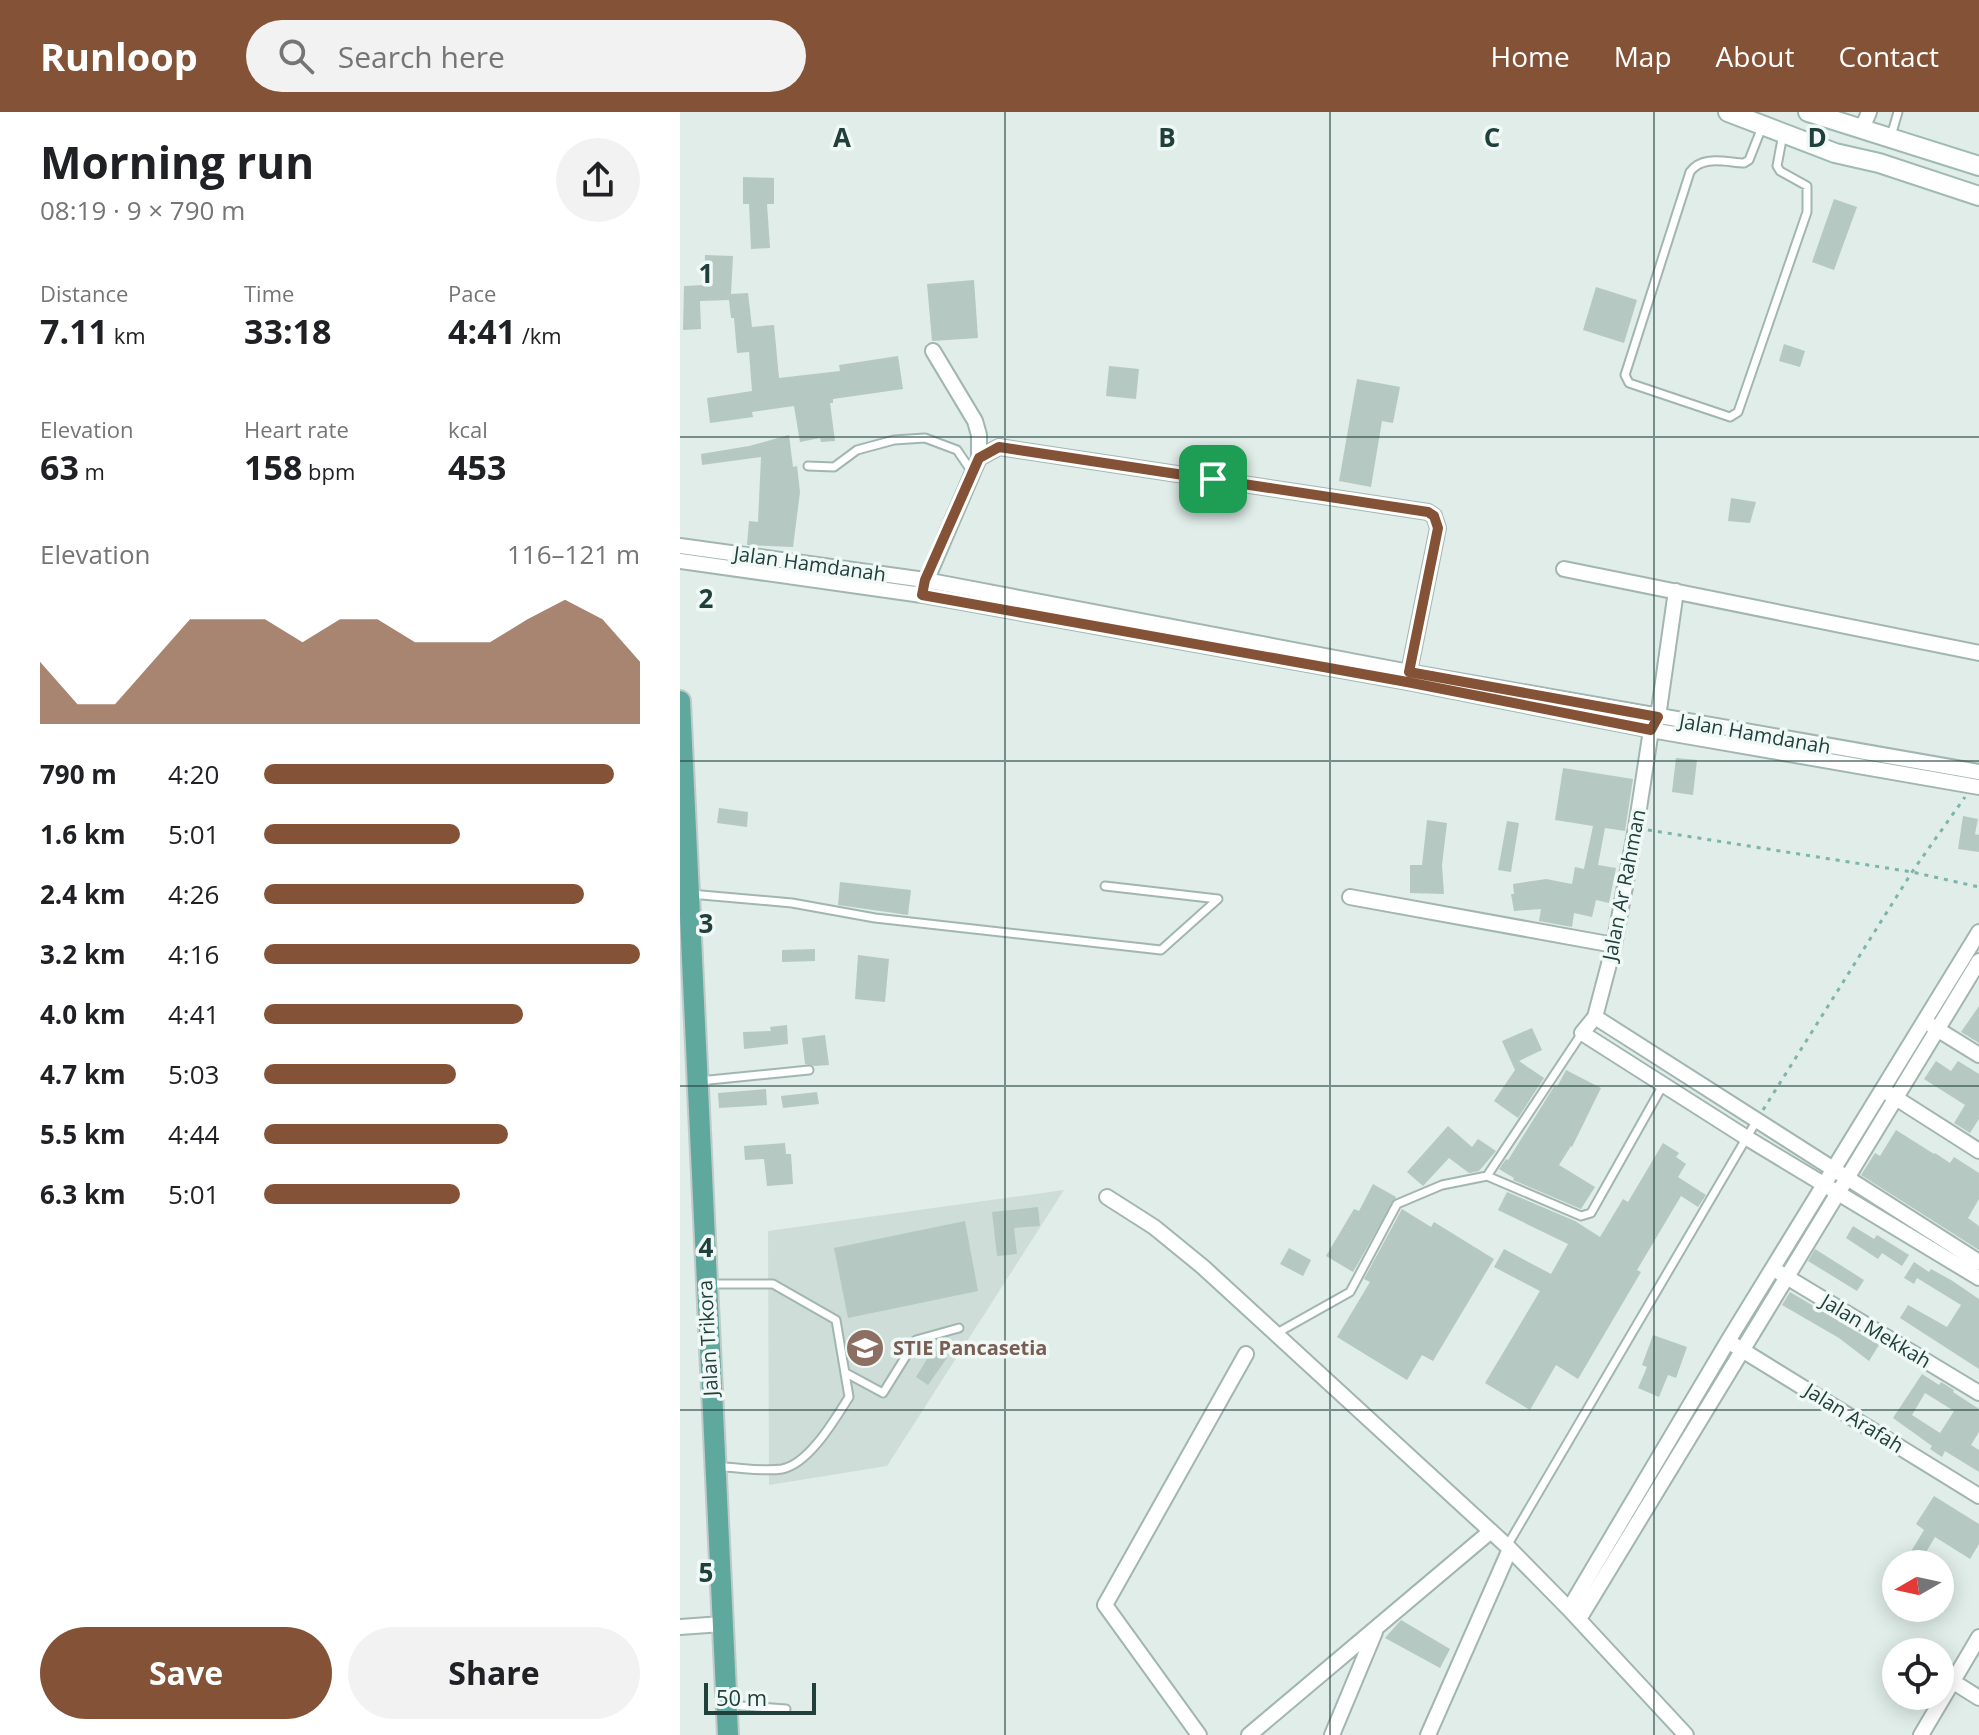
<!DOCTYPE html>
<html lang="en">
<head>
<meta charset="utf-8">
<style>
  :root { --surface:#fff; --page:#f2f2f2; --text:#202124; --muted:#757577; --accent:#845236 }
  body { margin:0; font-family:"Open Sans",sans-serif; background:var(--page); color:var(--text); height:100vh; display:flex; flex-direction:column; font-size:30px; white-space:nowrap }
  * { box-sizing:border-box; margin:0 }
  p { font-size:26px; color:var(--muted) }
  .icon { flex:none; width:44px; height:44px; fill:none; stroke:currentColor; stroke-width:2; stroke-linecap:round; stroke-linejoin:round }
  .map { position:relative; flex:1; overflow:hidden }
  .side { display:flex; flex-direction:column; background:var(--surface); width:680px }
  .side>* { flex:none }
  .needle { width:52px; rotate:261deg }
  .buttons { position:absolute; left:1202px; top:1438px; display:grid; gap:16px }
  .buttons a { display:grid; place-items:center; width:72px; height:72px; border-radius:50%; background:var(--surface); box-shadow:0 4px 20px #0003; font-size:40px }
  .scale { position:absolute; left:24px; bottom:20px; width:112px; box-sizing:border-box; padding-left:8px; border:4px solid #1f403b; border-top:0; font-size:22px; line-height:28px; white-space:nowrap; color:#1f403b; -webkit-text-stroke:6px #f1f9f6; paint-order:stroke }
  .pin { position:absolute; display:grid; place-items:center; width:68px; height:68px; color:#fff; margin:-34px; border-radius:16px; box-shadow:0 4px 12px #0006 }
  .round { display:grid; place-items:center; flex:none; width:84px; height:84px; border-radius:42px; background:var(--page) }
  .overview { display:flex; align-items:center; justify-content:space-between; height:136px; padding:0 40px }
  h1 { font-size:44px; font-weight:700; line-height:60px }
  .figures { display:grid; grid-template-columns:repeat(3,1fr); gap:12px; height:136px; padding:8px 40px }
  .figures div { display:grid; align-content:center }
  .figures b { font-size:34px; font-weight:700 }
  .figures small { font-size:22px; font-weight:400 }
  .figures p { font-size:22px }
  .chart { height:224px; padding:16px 40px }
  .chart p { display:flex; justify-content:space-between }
  .chart svg { width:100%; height:144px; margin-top:8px; fill:var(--accent); opacity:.7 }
  .action { display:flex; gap:16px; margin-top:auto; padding:16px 40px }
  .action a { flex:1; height:92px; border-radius:48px; background:var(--accent); color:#fff; font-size:32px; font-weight:700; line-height:92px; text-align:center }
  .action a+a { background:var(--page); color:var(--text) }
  ul { padding:0 40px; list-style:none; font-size:26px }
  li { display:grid; grid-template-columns:128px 96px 1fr; align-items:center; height:60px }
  li i { height:20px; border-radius:10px; background:var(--accent) }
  header { display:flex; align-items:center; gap:48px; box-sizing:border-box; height:112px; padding:0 40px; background:var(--accent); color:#fff }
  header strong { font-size:38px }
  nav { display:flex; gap:44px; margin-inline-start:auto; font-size:28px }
  .search { width:560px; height:72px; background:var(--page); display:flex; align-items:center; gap:20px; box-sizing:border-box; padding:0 28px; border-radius:44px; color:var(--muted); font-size:30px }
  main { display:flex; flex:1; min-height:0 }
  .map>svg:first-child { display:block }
</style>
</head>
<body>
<header>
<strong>Runloop</strong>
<div class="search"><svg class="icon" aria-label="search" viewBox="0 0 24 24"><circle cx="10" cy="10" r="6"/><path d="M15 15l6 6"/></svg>Search here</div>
<nav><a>Home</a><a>Map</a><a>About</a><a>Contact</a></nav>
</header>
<main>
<section class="side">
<div class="overview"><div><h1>Morning run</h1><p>08:19 · 9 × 790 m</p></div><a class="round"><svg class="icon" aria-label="share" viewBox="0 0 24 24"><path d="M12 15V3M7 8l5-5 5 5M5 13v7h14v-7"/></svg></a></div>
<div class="figures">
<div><p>Distance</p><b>7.11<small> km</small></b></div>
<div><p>Time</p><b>33:18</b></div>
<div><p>Pace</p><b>4:41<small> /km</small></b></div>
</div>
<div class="figures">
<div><p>Elevation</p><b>63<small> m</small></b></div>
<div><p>Heart rate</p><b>158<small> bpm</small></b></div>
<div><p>kcal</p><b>453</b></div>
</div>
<div class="chart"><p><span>Elevation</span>116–121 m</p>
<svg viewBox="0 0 160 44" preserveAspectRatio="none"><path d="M0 44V25L10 38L20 38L30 25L40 12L50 12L60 12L70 19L80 12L90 12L100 19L110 19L120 19L130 12L140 6L150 12L160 25V44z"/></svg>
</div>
<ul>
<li><b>790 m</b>4:20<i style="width:93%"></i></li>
<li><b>1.6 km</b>5:01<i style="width:52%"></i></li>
<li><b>2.4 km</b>4:26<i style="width:85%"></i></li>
<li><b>3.2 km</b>4:16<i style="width:100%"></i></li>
<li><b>4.0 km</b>4:41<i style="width:69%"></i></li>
<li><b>4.7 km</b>5:03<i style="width:51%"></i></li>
<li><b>5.5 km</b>4:44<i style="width:65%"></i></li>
<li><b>6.3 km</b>5:01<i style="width:52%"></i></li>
</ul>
<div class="action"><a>Save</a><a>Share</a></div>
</section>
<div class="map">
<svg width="1299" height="1623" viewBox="0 0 1299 1623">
  <rect width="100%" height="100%" fill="#e0ede9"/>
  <!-- built -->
  <path fill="#ceddd8" d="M384 1078 207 1354 89 1373 88 1119Z"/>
  <!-- building -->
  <path fill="#b5c8c2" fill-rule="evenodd" d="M63 65 94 66V92H87L90 136 71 137 69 92H63Z
    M1154 87 1177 95 1154 158 1132 150Z
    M25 143 53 144 51 182 68 181 72 215 94 213 99 266 160 259 159 253 218 244 223 277 153 287V291H150L155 329 141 330 140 326 120 330 114 294 72 300 73 305 30 311 27 286 72 279 69 240 57 241 54 206H51L49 188 20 189 21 217 3 218 4 174 24 173Z
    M294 168 298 226 252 229 247 172Z
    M916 175 957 188 944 231 903 218Z
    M1104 232 1125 239 1120 255 1099 249Z
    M429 254 459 257 456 287 426 284Z
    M677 267 720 275 713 311 702 309 691 375 659 369Z
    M109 323 113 355 117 354 120 380 113 435 67 433 69 409 78 410 81 345 22 353 21 342 69 334Z
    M1051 386 1076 390 1070 411 1048 409Z
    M996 646 1017 648 1013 683 992 680Z
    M883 656 953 667 945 719 925 716 918 753 936 756 929 791 916 788 912 805 894 801 892 815 859 809 861 797 834 799 831 782H834L833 772 866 767 892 772 895 755 904 757 913 714 875 708Z
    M39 696 68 700 67 715 37 711Z
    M1283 704 1298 707 1295 722 1299 723V740L1278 737Z
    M747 708 767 711 762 753 764 782 730 781V753H742Z
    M827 709 839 711 831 760 818 758Z
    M160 770 231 778 228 803 158 793Z
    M135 837V849L102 850V838Z
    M178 843 209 847 205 890 175 887Z
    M1299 894V931L1281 920Z
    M107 913 108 932 64 937 63 920 91 919 90 915Z
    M852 916 862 938 839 949 864 966 838 1006 814 989 835 958 822 929Z
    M145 923 149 953 134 954 125 952 122 926Z
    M1256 949 1271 959 1278 949 1299 962V1007L1290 1021 1274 1011 1285 993 1244 967Z
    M886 958 921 976 892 1035 891 1034 879 1053 915 1075 901 1097 833 1068 834 1066 819 1057 826 1047 828 1048 875 973 877 975Z
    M86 977 87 993 39 996 38 981Z
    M137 980 139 992 103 996 101 984Z
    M768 1014 792 1035 798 1027 816 1039 799 1059 789 1061 769 1046 743 1074 727 1060Z
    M1216 1018 1254 1042 1255 1041 1270 1051 1274 1045 1299 1061V1087L1288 1106 1299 1114V1138L1181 1063 1195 1041 1200 1044Z
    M105 1031 106 1042H111L113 1072 87 1074 84 1047 65 1048 64 1034Z
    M983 1031 999 1041 996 1045 1006 1052 998 1065 1026 1083 1018 1095 1001 1084 957 1158 961 1160 898 1267 876 1253 850 1298 805 1271 860 1179 814 1155 824 1137 871 1162 888 1132 818 1098 827 1080 895 1109 920 1125 943 1087 948 1090Z
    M693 1072 716 1085 673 1160 646 1144 674 1097 679 1099Z
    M358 1095 360 1114 334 1116 337 1142 317 1144 312 1100Z
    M722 1097 751 1115 754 1110 814 1147 753 1249 742 1243 727 1268 657 1225 690 1170 684 1167Z
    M285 1109 298 1179 168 1206 154 1136Z
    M1173 1114 1194 1127 1197 1123 1229 1143 1222 1154 1202 1141 1198 1147 1166 1126Z
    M609 1136 631 1148 623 1164 600 1152Z
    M1135 1137 1184 1168 1177 1179 1128 1149Z
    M1234 1150 1249 1160 1251 1157 1271 1168 1299 1187V1257L1220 1206 1228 1193 1267 1215 1281 1193 1237 1166 1234 1172 1224 1166Z
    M1110 1180 1199 1233 1189 1249 1159 1226 1102 1193Z
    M973 1223 1007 1235 996 1266 988 1263 979 1285 958 1276 967 1255 962 1253Z
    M253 1237 267 1246 248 1273 236 1265Z
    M1242 1262 1259 1273 1261 1270 1274 1278 1273 1280 1299 1297V1320L1291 1333 1299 1338V1360L1265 1339 1262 1345 1250 1337 1252 1334 1213 1306ZM1245 1281 1274 1299 1260 1321 1232 1303Z
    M1254 1384 1299 1412V1432L1290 1447 1255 1425 1239 1452 1227 1446 1244 1418 1236 1412Z
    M721 1508 770 1537 760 1556 705 1526Z"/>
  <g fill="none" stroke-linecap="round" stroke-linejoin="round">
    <!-- lane casing -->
    <g stroke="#a2b6b1" stroke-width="11">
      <path id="lane" d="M1082 15 1069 48 1064 51C1045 50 1022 43 1010 60L945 263 949 271 1050 305 1058 300 1127 100V74L1100 59 1097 54 1103 22
        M1211 24 1218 0
        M128 354 154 355 177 338 214 328 245 326 277 338 292 360
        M10 782 112 791 195 806 481 838 538 787 425 774
        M19 969 129 958
        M807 1064 901 1104 911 1101 983 973
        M28 1172H93L156 1208 169 1285C155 1307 129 1352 102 1357 82 1360 58 1355 39 1355
        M597 1221 670 1180 717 1092 762 1073 807 1064 902 921
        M166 1261 203 1281 236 1228 279 1216
        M827 1434 1077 1008
        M48 1593 106 1597"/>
    </g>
    <!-- street casing -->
    <g stroke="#a2b6b1" stroke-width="18">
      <path id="street" d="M1182 17 1189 0
        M299 346 319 335 748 400 754 404 758 416 729 560
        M0 434 245 468 729 560 1299 660
        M0 449 242 483 727 570 971 618 1299 675
        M884 457 1299 541
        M244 474 299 346V323L295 309 253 239
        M996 479 978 605 971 618 956 716 934 833 915 905 902 921 1067 1026 1299 1166
        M670 785 934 833
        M915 905 1299 1150
        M1252 914 1299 943
        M1208 981 1299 1039
        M427 1085 474 1115 523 1155 827 1434 889 1497 1006 1623
        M1100 1161 1299 1281
        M1054 1233 1299 1384
        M889 1497 1048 1229 1299 820
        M899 1507 1299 849
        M0 1515 42 1512
        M1272 1569 1299 1586
        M519 1623 425 1493 566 1242
        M569 1623 811 1419
        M652 1623 695 1520
        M748 1623 830 1437
        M1241 1623 1299 1525"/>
    </g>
    <!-- secondary casing -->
    <g stroke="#9dbab3" stroke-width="22">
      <path id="secondary" d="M1048 0 1155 41 1199 51 1299 84
        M1128 0 1299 54"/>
    </g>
    <!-- primary casing -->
    <g stroke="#c0cac8" stroke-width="24">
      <path id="primary" d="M0 589 48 1623"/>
    </g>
    <!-- path -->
    <path stroke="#7db5aa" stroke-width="3" stroke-dasharray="4 6" stroke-linecap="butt" d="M968 718 1232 760 1299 775
      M1083 998 1232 760 1285 685"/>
    <!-- lane -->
    <use href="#lane" stroke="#fff" stroke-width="7"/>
    <!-- street -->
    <use href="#street" stroke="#fff" stroke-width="14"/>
    <!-- secondary -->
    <use href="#secondary" stroke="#fff" stroke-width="18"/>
    <!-- primary -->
    <use href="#primary" stroke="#5fa89e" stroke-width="20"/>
  </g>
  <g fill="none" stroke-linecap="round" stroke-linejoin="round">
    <!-- route casing -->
    <g stroke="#fff" stroke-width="16">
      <path id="route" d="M319 335 748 400 754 404 758 416 729 560 978 605 971 618 727 570 242 483 245 468 299 346Z"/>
    </g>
    <!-- route -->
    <use href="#route" stroke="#845236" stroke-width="10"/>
  </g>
  <!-- grid -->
  <path fill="none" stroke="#1f403b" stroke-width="2" stroke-opacity="0.55" d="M325 0V1623M650 0V1623M974 0V1623M0 325H1299M0 649H1299M0 974H1299M0 1298H1299"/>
  <!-- icons -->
  <defs>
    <g id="university-disc" transform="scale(2)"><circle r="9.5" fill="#8d6e63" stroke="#f1f9f6"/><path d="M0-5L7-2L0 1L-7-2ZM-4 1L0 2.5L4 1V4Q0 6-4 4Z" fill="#fff"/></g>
  </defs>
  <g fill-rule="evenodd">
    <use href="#university-disc" x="185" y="1236"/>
  </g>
  <g text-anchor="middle" stroke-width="7" stroke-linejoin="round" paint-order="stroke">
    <!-- street labels -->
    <g font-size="20" fill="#1f403b" stroke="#f1f9f6">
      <text transform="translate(130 452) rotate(8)" y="7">Jalan Hamdanah</text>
      <text transform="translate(1075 622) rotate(10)" y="7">Jalan Hamdanah</text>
      <text transform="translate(944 773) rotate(-79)" y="7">Jalan Ar Rahman</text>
      <text transform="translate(1196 1219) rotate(31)" y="7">Jalan Mekkah</text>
      <text transform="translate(28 1226) rotate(-93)" y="7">Jalan Trikora</text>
      <text transform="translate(1174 1306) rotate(32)" y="7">Jalan Arafah</text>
    </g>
    <!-- education labels -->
    <g font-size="20" font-weight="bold" fill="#785e54" stroke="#f1f9f6" text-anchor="start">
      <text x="213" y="1243">STIE Pancasetia</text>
    </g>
  </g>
  <g font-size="26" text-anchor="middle" font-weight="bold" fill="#1f403b" stroke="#f1f9f6" stroke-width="7" stroke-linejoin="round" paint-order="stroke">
    <text x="162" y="35">A</text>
    <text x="487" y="35">B</text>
    <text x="812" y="35">C</text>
    <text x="1137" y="35">D</text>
    <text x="26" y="171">1</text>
    <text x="26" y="496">2</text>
    <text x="26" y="821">3</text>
    <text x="26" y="1145">4</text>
    <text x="26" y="1470">5</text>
  </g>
</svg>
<div class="buttons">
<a><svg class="needle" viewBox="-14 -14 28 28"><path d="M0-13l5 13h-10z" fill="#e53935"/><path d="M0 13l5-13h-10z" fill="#757577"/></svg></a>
<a><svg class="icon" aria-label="locate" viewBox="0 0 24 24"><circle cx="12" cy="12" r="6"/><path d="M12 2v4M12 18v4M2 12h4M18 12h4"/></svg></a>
</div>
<div class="scale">50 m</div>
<div class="pin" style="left:533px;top:367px;background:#1e9e55"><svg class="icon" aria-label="arrive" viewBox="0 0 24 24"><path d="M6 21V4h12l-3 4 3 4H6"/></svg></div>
</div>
</main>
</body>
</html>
